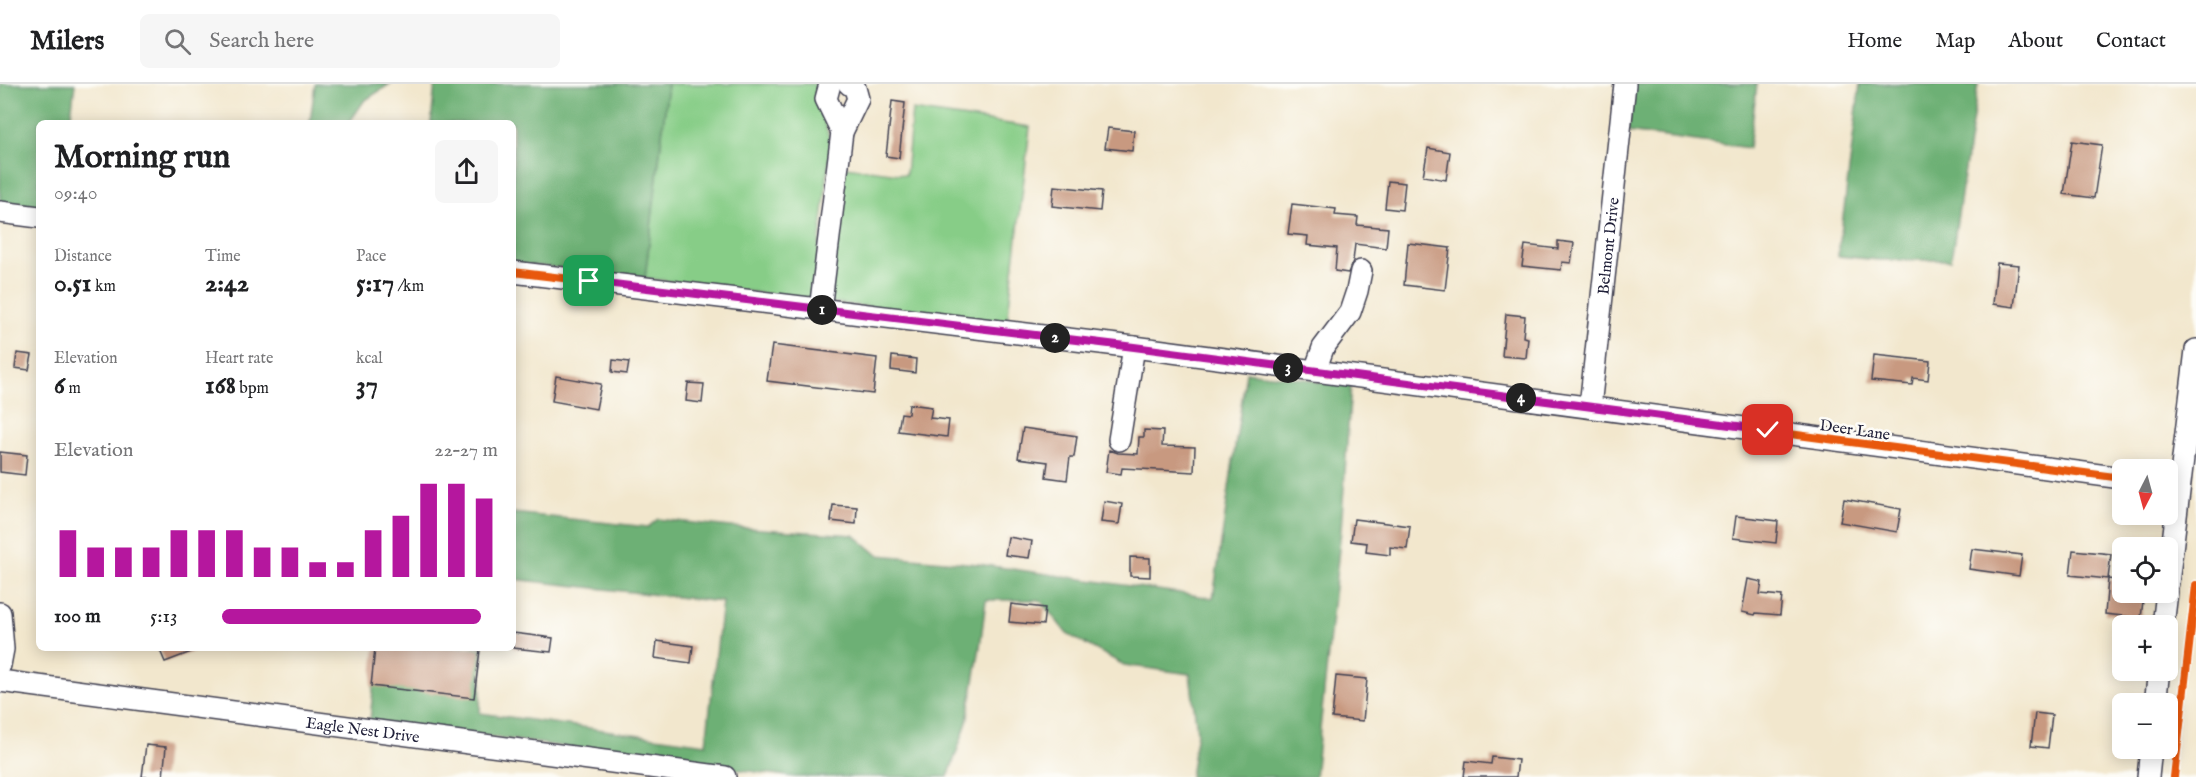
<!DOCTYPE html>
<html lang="en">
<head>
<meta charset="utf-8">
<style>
  :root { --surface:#fff; --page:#f6f6f6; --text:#202124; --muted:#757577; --line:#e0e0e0; --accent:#b5179e }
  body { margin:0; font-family:"IM FELL English",serif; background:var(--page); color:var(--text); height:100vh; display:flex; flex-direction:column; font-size:22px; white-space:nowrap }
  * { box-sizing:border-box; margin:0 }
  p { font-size:20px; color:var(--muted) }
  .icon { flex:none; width:33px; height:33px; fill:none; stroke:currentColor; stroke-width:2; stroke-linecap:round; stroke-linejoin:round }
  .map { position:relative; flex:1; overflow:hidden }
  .side { position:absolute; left:36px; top:36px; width:480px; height:531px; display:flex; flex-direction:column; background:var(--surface); border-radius:9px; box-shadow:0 3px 15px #0003 }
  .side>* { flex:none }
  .needle { width:39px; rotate:186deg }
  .tools { position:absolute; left:2112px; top:375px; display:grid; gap:12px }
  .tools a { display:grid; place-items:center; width:66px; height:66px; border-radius:9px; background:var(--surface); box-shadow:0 3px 15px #0003; font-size:30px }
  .pin { position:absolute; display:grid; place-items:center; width:51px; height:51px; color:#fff; margin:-26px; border-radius:12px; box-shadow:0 3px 9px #0006 }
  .km { position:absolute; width:30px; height:30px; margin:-15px; border-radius:50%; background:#222; color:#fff; font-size:16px; line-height:30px; text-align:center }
  .round { display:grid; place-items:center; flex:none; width:63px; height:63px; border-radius:9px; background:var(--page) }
  .head { display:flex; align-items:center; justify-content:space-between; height:102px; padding:0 18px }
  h1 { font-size:33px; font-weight:700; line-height:45px }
  .metrics { display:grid; grid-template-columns:repeat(3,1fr); gap:9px; height:102px; padding:6px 18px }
  .metrics div { display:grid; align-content:center }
  .metrics b { font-size:26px; font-weight:700 }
  .metrics small { font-size:16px; font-weight:400 }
  .metrics p { font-size:16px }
  .chart { height:168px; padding:12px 18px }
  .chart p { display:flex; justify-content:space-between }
  .chart svg { width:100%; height:108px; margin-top:6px; stroke:var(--accent); stroke-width:6 }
  ul { padding:0 18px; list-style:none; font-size:20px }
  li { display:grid; grid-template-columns:96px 72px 1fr; align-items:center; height:45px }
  li i { height:15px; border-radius:8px; background:var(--accent) }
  header { display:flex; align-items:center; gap:36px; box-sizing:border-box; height:84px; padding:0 30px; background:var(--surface); border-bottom:2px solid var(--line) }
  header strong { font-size:28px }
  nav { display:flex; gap:33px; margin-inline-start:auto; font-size:21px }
  .search { width:420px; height:54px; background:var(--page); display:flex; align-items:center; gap:15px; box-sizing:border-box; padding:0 21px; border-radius:9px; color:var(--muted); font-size:22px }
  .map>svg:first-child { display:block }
</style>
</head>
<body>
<header>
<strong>Milers</strong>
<div class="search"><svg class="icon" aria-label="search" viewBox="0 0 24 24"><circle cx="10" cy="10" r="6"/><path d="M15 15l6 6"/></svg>Search here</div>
<nav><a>Home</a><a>Map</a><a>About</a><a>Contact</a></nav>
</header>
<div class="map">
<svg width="2196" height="693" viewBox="0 0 2196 693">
  <rect width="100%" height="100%" fill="#fdfcf7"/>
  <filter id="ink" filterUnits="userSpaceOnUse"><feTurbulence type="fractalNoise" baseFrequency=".0167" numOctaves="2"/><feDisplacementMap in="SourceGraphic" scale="12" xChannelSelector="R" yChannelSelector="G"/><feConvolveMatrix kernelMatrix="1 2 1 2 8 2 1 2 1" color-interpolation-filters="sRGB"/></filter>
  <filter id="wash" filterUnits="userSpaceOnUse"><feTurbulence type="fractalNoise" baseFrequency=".008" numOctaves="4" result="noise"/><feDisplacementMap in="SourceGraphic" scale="24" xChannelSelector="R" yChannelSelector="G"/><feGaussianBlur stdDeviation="1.35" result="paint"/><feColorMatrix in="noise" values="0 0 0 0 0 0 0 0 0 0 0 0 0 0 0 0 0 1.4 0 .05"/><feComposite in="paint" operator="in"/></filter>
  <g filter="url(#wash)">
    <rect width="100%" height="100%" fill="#f2e7cd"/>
    <!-- green -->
    <path fill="#87cd87" stroke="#547861" stroke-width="1.5" d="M668 0H816L815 8 831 59 813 216 645 194Z
      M912 26 1030 43 1007 239 829 218 846 83 906 91Z"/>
    <!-- forest -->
    <path fill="#6db074" stroke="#486958" stroke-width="1.5" d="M0 0H75L70 39H39V124L0 119Z
      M315 0H390L364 17 349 39H310Z
      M435 0H668L645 194 513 179V39H431Z
      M1634 0H1757L1749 64 1628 48Z
      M1860 0H1978L1951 176H1879L1838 172Z
      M1246 288 1313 296 1319 299 1320 297 1351 301 1341 446 1315 693H1190L1197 648 1190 590 1124 581 1067 550 1040 516H986L980 563 967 638 948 693H795L370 637 377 564H482L480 629 706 660 722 518 513 495V429L648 443 658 435 731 443 854 451 878 471 978 480 1213 514Z"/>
    <g id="blocks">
      <!-- building -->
      <path fill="#c89980" d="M892 17 905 19 899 74 886 72Z
        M1108 44 1134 47 1132 67 1105 64Z
        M2072 57 2102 61 2094 114 2064 110Z
        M1428 64 1450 68 1446 96 1423 92Z
        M1388 97 1405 99 1402 126 1385 124Z
        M1054 102 1102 107 1100 127 1052 122Z
        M1292 120 1336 125 1335 131 1358 133 1357 141 1388 144 1386 164 1355 160 1353 177 1348 189 1335 187 1337 164 1307 161 1308 152 1288 150Z
        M1558 157 1574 159 1571 179 1562 178 1561 186 1522 182 1525 161 1558 165Z
        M1408 159 1450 164 1445 206 1404 201Z
        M1997 179 2019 181 2014 223 1993 220Z
        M1506 230 1525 232 1523 253 1528 254 1526 274 1502 272Z
        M772 261 877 274 873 310 767 297Z
        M17 269 32 271 29 286 15 284Z
        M1874 271 1930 277 1928 296 1913 294 1912 301 1871 297Z
        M892 272 916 275 915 289 891 286Z
        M613 276 629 278 627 290 612 288Z
        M556 292 601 300 596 325 552 317Z
        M688 299 704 300 702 319 686 317Z
        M909 320 932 323 930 334 949 336 947 353 898 347 901 329 908 330Z
        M1023 344 1077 352 1074 373H1070L1067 396 1046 393 1048 378 1018 374Z
        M1144 346 1163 347 1162 362 1195 363 1194 388 1122 384 1121 390 1106 388 1109 366 1118 369 1138 370 1139 353H1144Z
        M0 368 27 371 25 391 0 388Z
        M1844 415 1901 425 1897 448 1840 438Z
        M1104 417 1122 420 1119 440 1101 438Z
        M833 421 857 423 856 440 831 437Z
        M1736 432 1778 437 1776 459 1733 454Z
        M1354 435 1410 442 1407 465 1390 463V471L1366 468 1367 459 1351 457Z
        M1008 453 1032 457 1029 474 1005 471Z
        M1972 465 2022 471 2019 492 1969 485Z
        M2073 466 2111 470 2108 495 2070 491Z
        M1130 473 1150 474V493L1130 492Z
        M1748 495 1762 498 1760 510 1782 512 1780 531 1756 529 1755 531 1742 528Z
        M2108 495 2122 497V508H2144L2141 534 2105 530Z
        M1011 520 1045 524 1043 541 1009 538Z
        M513 549 553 554 551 568 513 564Z
        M657 557 693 562 691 579 655 574Z
        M159 564H198L199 565 165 578Z
        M375 564H467L480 566 474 614 371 602Z
        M1336 592 1367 595 1363 637 1332 634Z
        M2035 629 2052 631 2048 664 2031 662Z
        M146 661 166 663 163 693H142Z
        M1492 673 1518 676 1516 693H1464L1466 677 1491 680Z"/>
    </g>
  </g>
  <g filter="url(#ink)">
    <use href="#blocks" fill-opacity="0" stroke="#414051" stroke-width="1.5"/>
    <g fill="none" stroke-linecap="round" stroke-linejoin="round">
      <!-- minor casing -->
      <g stroke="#414051" stroke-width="24">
        <g id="minor">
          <path d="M830 0 826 15 842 48"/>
          <path d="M0 128 39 133"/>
          <path d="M513 188 1134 263 2122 394"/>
          <path d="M820 226 842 48 858 15 855 4 849 0"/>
          <path d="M1315 287 1323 264 1350 228 1357 207 1361 187"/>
          <path id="s1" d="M1590 323 1625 0"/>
          <path d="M1119 356 1134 263"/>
          <path d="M2168 499 2196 266"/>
          <path d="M0 529 3 565 0 581"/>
          <path d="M2163 542 2167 508"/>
          <path id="s2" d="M0 597 725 693"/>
          <path d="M2155 620 2159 586"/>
          <path d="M2148 693 2151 664"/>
        </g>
      </g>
      <!-- minor -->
      <use href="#minor" stroke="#fff" stroke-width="21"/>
      <!-- cycleway casing -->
      <g stroke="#fdfcf7" stroke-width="11">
        <path id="cycleway" d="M513 188 1134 263 2122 394
          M2174 693 2196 501"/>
      </g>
      <!-- cycleway -->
      <use href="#cycleway" stroke="#e8590c" stroke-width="8"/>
    </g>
  </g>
  <g fill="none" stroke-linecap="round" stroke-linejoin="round" filter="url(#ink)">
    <!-- route casing -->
    <g stroke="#fff" stroke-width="12">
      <path id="route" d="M589 197 1134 263 1768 346"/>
    </g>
    <!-- route -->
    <use href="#route" stroke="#b5179e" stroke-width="8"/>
  </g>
  <g text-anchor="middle" stroke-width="5" stroke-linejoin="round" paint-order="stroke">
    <!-- street labels -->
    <g font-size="16" fill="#22223b" stroke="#fdfcf7">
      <text dy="6" stroke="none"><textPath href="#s1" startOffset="162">Belmont Drive</textPath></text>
      <text transform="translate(1855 345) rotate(8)" y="6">Deer Lane</text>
      <text dy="6" stroke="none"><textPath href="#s2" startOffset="366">Eagle Nest Drive</textPath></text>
    </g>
  </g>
</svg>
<div class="tools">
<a><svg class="needle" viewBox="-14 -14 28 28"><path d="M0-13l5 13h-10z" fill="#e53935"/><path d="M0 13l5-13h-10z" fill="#757577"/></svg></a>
<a><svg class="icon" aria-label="locate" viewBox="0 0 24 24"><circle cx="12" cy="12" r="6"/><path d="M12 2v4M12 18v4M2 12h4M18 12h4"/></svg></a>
<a>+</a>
<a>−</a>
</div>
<div class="pin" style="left:589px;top:197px;background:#1e9e55"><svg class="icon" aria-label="arrive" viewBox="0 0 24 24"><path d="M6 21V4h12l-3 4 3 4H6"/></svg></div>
<div class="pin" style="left:1768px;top:346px;background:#d93025"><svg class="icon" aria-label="check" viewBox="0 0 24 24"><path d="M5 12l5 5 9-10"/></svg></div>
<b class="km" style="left:822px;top:226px">1</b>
<b class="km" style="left:1055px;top:254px">2</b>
<b class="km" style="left:1288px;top:284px">3</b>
<b class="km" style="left:1521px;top:314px">4</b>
<section class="side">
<div class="head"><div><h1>Morning run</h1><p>09:40</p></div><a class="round"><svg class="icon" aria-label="share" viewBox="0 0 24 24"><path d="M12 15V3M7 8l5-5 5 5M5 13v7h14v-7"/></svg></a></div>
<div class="metrics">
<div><p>Distance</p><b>0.51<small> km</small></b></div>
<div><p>Time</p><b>2:42</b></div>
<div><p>Pace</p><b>5:17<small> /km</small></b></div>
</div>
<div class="metrics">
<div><p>Elevation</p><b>6<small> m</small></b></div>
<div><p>Heart rate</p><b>168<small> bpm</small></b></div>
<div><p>kcal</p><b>37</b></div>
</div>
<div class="chart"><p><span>Elevation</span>22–27 m</p>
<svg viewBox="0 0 160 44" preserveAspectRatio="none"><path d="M5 44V25M15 44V32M25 44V32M35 44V32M45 44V25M55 44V25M65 44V25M75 44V32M85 44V32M95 44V38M105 44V38M115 44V25M125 44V19M135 44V6M145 44V6M155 44V12"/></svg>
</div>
<ul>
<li><b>100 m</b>5:13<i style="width:94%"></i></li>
</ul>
</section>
</div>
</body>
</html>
